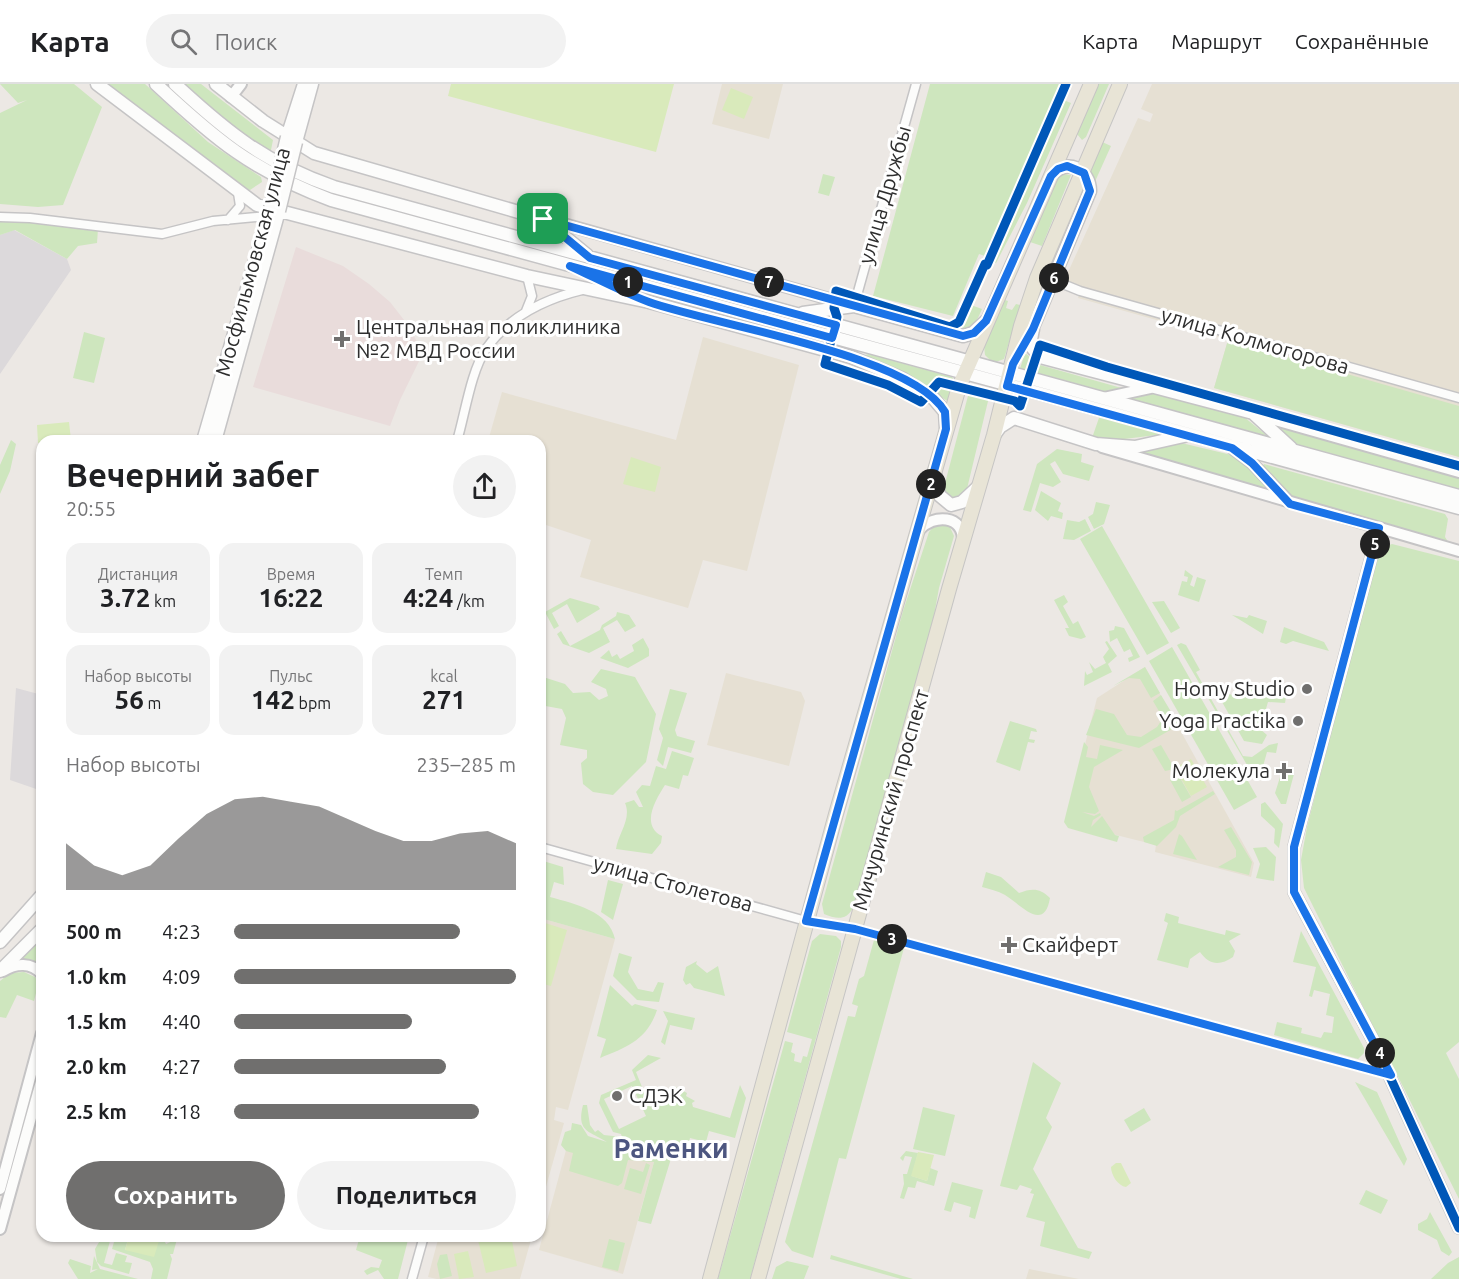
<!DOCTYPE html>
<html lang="ru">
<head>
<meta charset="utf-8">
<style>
  :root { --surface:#fff; --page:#f2f2f2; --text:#202124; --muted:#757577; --line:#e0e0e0; --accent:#706f6e }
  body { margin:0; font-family:Ubuntu,sans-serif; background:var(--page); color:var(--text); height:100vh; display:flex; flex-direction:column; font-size:22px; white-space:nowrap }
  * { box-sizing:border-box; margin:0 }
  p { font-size:20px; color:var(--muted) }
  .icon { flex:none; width:33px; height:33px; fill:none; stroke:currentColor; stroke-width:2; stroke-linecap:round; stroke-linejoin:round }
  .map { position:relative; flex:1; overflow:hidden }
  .details { position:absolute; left:36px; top:351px; width:510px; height:807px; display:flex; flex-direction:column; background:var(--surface); border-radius:18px; box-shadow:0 2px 4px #0004 }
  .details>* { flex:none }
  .pin { position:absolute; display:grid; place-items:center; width:51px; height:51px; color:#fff; margin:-26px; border-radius:12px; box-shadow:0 3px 9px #0006 }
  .km { position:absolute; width:30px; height:30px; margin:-15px; border-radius:50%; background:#222; color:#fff; font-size:16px; line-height:30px; text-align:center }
  .round { display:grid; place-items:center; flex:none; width:63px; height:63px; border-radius:32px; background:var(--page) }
  .headline { display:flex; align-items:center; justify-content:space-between; height:102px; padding:0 30px }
  h1 { font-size:33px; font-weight:600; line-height:45px }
  .metrics { display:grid; grid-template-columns:repeat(3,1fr); gap:9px; height:102px; padding:6px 30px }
  .metrics div { display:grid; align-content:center; border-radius:15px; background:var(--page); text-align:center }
  .metrics b { font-size:26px; font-weight:600 }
  .metrics small { font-size:16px; font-weight:400 }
  .metrics p { font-size:16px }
  .chart { height:168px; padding:12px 30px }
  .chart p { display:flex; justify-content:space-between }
  .chart svg { width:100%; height:108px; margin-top:6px; fill:var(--accent); opacity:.7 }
  .button { display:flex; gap:12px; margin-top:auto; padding:12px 30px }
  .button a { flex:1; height:69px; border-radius:36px; background:var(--accent); color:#fff; font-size:24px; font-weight:600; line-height:69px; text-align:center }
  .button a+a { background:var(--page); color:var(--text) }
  ul { padding:0 30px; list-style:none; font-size:20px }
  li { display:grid; grid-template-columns:96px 72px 1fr; align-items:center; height:45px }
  li i { height:15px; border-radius:8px; background:var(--accent) }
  header { display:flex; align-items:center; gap:36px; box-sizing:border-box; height:84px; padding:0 30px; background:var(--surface); border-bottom:2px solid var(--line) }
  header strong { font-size:28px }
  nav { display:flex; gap:33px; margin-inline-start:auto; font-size:21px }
  .search { width:420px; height:54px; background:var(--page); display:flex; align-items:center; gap:15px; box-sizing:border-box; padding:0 21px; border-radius:33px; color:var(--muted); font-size:22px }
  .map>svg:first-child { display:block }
</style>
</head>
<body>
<header>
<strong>Карта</strong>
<div class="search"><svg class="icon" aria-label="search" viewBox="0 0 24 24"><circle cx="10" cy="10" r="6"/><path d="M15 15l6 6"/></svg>Поиск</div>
<nav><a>Карта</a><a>Маршрут</a><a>Сохранённые</a></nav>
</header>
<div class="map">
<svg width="1459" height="1195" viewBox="0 0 1459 1195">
  <rect width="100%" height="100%" fill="#ece8e4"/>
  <!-- industrial -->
  <path fill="#dcd9db" d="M14 146 67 175 71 186 0 290V151Z
    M16 604 42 611V707L10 696Z"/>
  <!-- education -->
  <path fill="#e6e0d3" d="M722 0H783L769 55 712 40Z
    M1152 0H1459V373L1214 304 1228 256 1078 214 1081 203 1064 197 1138 34 1150 38 1153 30 1141 25Z
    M703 253 799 281 747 487 703 476 688 524 580 493 591 456 540 439V357H488L502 308 676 356Z
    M1145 583 1254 779 1251 793 1155 768 1156 761 1068 739 1066 734 1097 614Z
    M726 589 801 608 805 617 789 682 707 661Z
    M540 834 615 855 568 1026 556 1023 554 1036 564 1039 540 1124Z
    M569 1055 654 1078 623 1190 539 1166Z
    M439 1152H532L520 1195H437L428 1193Z
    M1029 1185 1079 1195H1026Z"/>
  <!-- medical -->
  <path fill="#e9dcdb" d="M296 163 343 182 369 200 390 218 408 241 423 269 400 316 390 342 253 303Z"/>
  <!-- green -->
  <path fill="#cee6be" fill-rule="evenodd" d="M0 0H74L102 23 63 121 38 123 0 120V29L27 16 18 19Z
    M107 0H145L208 58 261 93 262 98 250 106 242 105Z
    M182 0H201L273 56 271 66 265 68Z
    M930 0H1063L988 173 979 170 953 232 873 212Z
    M1097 0H1109L1086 53 1082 56 1077 50Z
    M1061 15 1071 19 1027 119 996 179 991 177Z
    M1100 57 1111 62 1093 102 1089 83Z
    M823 90 835 93 829 112 818 109Z
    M1063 90 1071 91 1042 162 1030 158 1057 94Z
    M18 136 98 145 97 159 78 162 67 175 15 146 0 151V137Z
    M1005 216 1008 217 1006 224 1012 226 1016 220 1020 221 1004 275 993 279 985 271 984 262Z
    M971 221 982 225C977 236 974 246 961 244Z
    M84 248 105 254 94 299 73 294Z
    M1228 256 1459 322V373L1214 304Z
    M1025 269 1040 281 1125 305 1109 311 1019 288Z
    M869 270 952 293 955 298 949 318 905 290 865 271Z
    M969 308 989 313 966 409 954 416 947 413 944 403Z
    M1154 309 1244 333 1270 354 1121 314Z
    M1277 327 1459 378V381L1276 330Z
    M1100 331 1165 350 1116 356 1092 354Z
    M1271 339 1459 391V407L1299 364Z
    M11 356 16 360 10 387 0 410V381Z
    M1173 357 1240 373 1269 404 1266 406 1142 368 1158 360Z
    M1057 365 1082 370 1081 378 1094 382 1089 397 1063 390 1055 377 1050 380 1061 398 1053 403 1040 399 1031 428 1023 426 1037 380Z
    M1264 380 1445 430 1448 435 1445 453 1451 462 1291 412 1263 382Z
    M1041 407 1061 419 1058 427 1063 429 1062 435 1051 432 1048 437 1035 426Z
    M1096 418 1110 421 1104 440 1094 445 1088 433 1093 430Z
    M1085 435 1091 447 1074 456 1063 455 1067 436 1079 438Z
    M936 440 949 441 954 452 939 504 932 543 853 824C846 837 836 835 824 830L822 820 903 527 929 448Z
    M1102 442 1169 559 1147 571 1080 455Z
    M1392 460 1459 477V958L1446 969 1459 995V1115L1304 804 1301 776 1307 743 1377 470 1382 464Z
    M1185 486 1193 492 1190 501 1194 503 1197 493 1206 496 1199 518 1178 511 1182 497 1187 498 1188 493 1184 492Z
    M1064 511 1068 518 1063 522 1073 540 1078 537 1086 553 1081 555 1069 552 1065 544H1069L1054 516Z
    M570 514 598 522 600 525 577 539 567 520 552 529 559 542 554 545 545 528Z
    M1164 517 1180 544 1171 549 1152 518Z
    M617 528 629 531 636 542 625 548 617 536 603 544 610 558 589 569 563 560 557 550 561 547 570 562 600 546 602 541 616 532Z
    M1232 531 1247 534 1249 531 1267 537 1263 550Z
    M1115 542 1124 544 1140 573 1129 578 1128 574 1133 572 1130 565 1124 568 1117 554 1110 558 1109 547 1114 546Z
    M1284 543 1324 558 1329 567 1293 557 1286 560 1280 558Z
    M643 554 649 565V572L628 584 600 574 609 566 612 573 617 570 620 575 634 567 632 561Z
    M1107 557 1117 572 1108 580 1112 588 1084 602 1085 587 1087 591 1093 588 1089 578 1095 585 1106 579 1103 573 1109 565 1105 558Z
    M1181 559 1186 561 1200 586 1196 588 1243 672 1252 673 1269 661 1278 659 1276 669 1267 668 1262 686 1258 690H1252L1243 674 1177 561Z
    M1172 563 1257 713 1234 726 1149 577Z
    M1145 583 1160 609 1151 614 1140 595 1129 594 1113 602Z
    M601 585 635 593 656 630 646 678 613 711 593 708 583 700 581 679 587 674V666L560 661 566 634 562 625 540 621V592L565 600 573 609 590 608 599 616 608 612 606 605 591 598Z
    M1245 598 1287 608 1285 619 1268 618 1260 645 1267 651 1262 660 1244 657 1217 609 1219 605 1234 612 1241 611Z
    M670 605 687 609 675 646 677 652 695 657 691 669 668 663 663 682 657 676 663 654 659 645Z
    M1161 611 1179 641 1139 664 1086 651 1096 625 1114 630 1127 651 1141 653 1157 643 1163 634 1153 617Z
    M1010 637 1036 645 1037 648 1031 647 1029 655 1035 656 1034 659 1028 658 1020 687 996 678Z
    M1084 658 1088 663 1086 673 1097 675 1100 661 1123 666 1094 683 1089 703 1099 727 1095 730 1082 728 1094 732 1100 729 1101 731 1093 736 1091 743 1102 732 1115 751 1119 752 1117 758 1068 744 1064 738Z
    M1161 661 1191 713 1182 718 1170 696 1173 689 1170 686 1165 687 1152 665Z
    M672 667 694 674 688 692 683 691 679 705 665 701C656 715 640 741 662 752L661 759 652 770 616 765C618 750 632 735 625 719L634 716 639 723H643L636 708 642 701 650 702 656 682 666 685Z
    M1287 689 1294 690 1286 720H1281L1275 709 1281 690 1286 691Z
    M1213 707 1215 710 1180 732 1176 743 1157 762 1144 758 1143 753 1174 736 1175 726 1177 727Z
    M1265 718 1283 740 1279 764 1274 759 1275 745 1261 732V720Z
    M1231 743 1252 778 1249 791 1218 783 1236 773V766L1224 746Z
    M1179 750 1182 752 1197 776 1173 770Z
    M1266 763 1276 773 1274 797 1256 794 1260 780 1253 764Z
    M540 776 563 783 564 801 554 798 550 813C575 820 609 827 615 855L540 834Z
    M986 788 1001 793 1019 809C1032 804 1040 804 1050 814 1044 850 1019 819 1005 811 998 807 989 805 982 803Z
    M608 796 623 800 613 836 601 828Z
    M1166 829 1179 833 1178 839 1225 851 1226 846 1241 850 1229 857 1235 867 1233 873C1220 882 1209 881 1200 868L1190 875 1188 884 1157 876 1168 839 1164 837Z
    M1301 847 1364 964V969L1358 975 1274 951 1277 938 1302 944 1301 949 1321 954 1324 948 1332 949 1334 933 1326 931 1330 910 1314 906 1312 913 1309 912 1316 883 1293 878Z
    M820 850 836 852 841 857V863L750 1195H718L785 957 793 959 791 968 795 970 794 977 801 979 803 972 807 973 812 955 787 948 812 857Z
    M42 854V883L21 876Z
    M874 856 904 864 846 1075 839 1074 813 1174 792 1167 785 1158 848 932 855 933 858 922 852 920 859 895 864 892Z
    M619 869 632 873 628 888 638 905 653 908 658 898 664 899 659 918 637 916 613 892Z
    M697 877 696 880 707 889 718 882 725 912 694 904 690 899 686 901 683 896 686 883Z
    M24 888 35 893 41 902 37 905 34 917 17 911 6 934 0 933V897L10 889Z
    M610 901 632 922 635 920 657 926C647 956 627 963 600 974L606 955 597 952Z
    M663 927 695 934 692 946 670 941 665 961 661 958 668 937Z
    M648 971 661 974 636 988 650 1023 673 1011 672 1004 674 1002 687 1009 686 1012 695 1017 692 1019 693 1023 730 1034 740 1001 746 1014 735 1054 709 1047 706 1058 690 1054 686 1071 673 1068 651 1140 638 1137 654 1078 628 1076 622 1099 618 1102 569 1087 573 1069 566 1067 561 1061 565 1048 571 1046 572 1039 581 1041 588 1052 607 1058C590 1047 576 1048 583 1021H587L590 1041 595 1048 598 1046 604 1051 622 1053 621 1050 613 1048 599 1019 601 1011 636 996 632 986ZM632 1002 646 1032 619 1045 604 1015Z
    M1033 978 1061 999 1046 1034 1052 1043 1033 1085 1078 1164 1092 1168 1089 1175 1040 1162 1045 1138 1026 1133 1034 1110 1030 1109 1032 1105 1020 1101 1017 1106 1000 1102Z
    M1355 998 1377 1008 1407 1075 1404 1082Z
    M923 1023 955 1031 945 1072 913 1065Z
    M1144 1024 1151 1036 1131 1048 1124 1036Z
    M906 1067 918 1069 912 1092 927 1097 930 1084 938 1087 934 1102 917 1097 915 1104 908 1103 904 1115 900 1114 904 1100 903 1090H907L912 1073 905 1072 903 1077 900 1074Z
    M646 1079 650 1081 641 1110 624 1105 630 1084 643 1088Z
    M952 1098 983 1106 975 1135 969 1133 971 1123 954 1118 951 1128 944 1126Z
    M1366 1106 1388 1116 1381 1130 1359 1120Z
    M1430 1128 1452 1168 1449 1172 1441 1167 1437 1156 1418 1146V1140L1427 1135Z
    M120 1152H129L125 1166 158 1157 141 1152H169L164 1156 166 1160 177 1155 173 1170H170L172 1175 167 1195H151L153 1185 150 1178 112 1165 114 1158 110 1157 104 1179 112 1181 116 1169 127 1172 125 1178 132 1179 129 1190 101 1182 97 1178 95 1165 102 1153 119 1157Z
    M360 1152H409L398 1195H384L378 1186 367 1191 364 1187 371 1183 379 1184 382 1176 356 1166Z
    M609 1155 625 1159 618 1187 602 1183Z
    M447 1170 452 1192 440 1195 437 1180 440 1171Z
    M831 1171 913 1195H901L830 1175Z
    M94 1172 100 1185 138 1195H78L68 1179 70 1175 91 1182 90 1189 98 1185 92 1186Z
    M1459 1173V1195H1431L1448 1179Z
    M787 1177 809 1182 804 1195H772L776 1183Z"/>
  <!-- pitch -->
  <path fill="#d9eabb" d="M451 0H674L656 68 448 12Z
    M731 4 753 13 744 35 722 26Z
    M69 338 71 356 38 359 37 341Z
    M631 373 661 383 655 408 623 400Z
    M1191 675 1207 703 1191 712 1175 684Z
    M542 838 567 846 551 902 540 899Z
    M918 1068 934 1071 927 1097 911 1092Z
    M1116 1079H1121L1131 1099 1126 1103C1118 1102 1111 1091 1111 1083Z
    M129 1152 159 1157 154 1173 125 1166Z
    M477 1152H511L517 1182 486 1189Z
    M468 1167 474 1193 459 1195 454 1170Z"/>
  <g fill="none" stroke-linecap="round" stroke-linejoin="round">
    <!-- minor casing -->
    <g stroke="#c5c4c5" stroke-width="11">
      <path id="minor" d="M0 133 30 134 162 150 213 137 268 132
        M228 136 240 122 238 109
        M1053 196 1080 207 1459 314
        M854 222 916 0
        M526 227 532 212 527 192
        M457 357C465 330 471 287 486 265 509 232 545 215 582 206
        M540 763 806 837 855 845 1391 991
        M412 1195 424 1152"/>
    </g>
    <!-- tertiary casing -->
    <g stroke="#c5c4c5" stroke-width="14">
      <path id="tertiary" d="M231 13 241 0
        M546 135 851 221
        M1104 314 1150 304
        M1254 330 1459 388
        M1102 363 1459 467
        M1232 364 1252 379 1290 419
        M1379 444 1294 763V808L1374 958 1459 1144
        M919 446C933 430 964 430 963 458
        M3 887C16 879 31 878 42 890
        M0 1105 42 949
        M0 1145 42 994"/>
    </g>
    <!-- secondary casing -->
    <g stroke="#c5c4c5" stroke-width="15">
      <path id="secondary" d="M97 0 257 121 527 192 649 218 851 273 903 295 934 315 945 328 946 344
        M156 0C216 56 253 87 331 116L1459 424
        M175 0C228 49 265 79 334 103L1459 412
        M216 0 263 37 314 69 543 135 587 171
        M287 53 304 0
        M296 58 312 0
        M803 229 854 222 963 252 973 249 986 237
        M1033 245 1030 261 1040 273 1253 329 1291 364
        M1030 250 1090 107C1090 85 1066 73 1051 92
        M995 350 1000 343 1014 334 1096 360 1135 363 1184 352
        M203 357 270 125
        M215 357 279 127
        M935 389 939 411 951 421 962 418 978 403
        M0 858 42 811
        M0 887 42 845"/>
    </g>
    <!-- primary casing -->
    <g stroke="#c6c5c4" stroke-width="16">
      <path id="primary" d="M710 1195 836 730 959 303 1091 0
        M758 1195 949 505 994 351 1021 242 1037 194 1120 0"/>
    </g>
    <!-- minor -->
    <use href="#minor" stroke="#fcfcfb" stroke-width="8"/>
    <!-- tertiary -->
    <use href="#tertiary" stroke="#fcfcfb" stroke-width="10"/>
    <!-- secondary -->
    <use href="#secondary" stroke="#fcfcfb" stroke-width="12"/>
    <!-- primary -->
    <use href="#primary" stroke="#e8e4d6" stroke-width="14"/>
    <!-- secondary-bridge casing -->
    <g stroke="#c5c4c5" stroke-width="15" stroke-linecap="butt">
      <path id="secondary-bridge" d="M270 125 287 53
        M279 127 296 58"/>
    </g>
    <!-- secondary-bridge -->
    <use href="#secondary-bridge" stroke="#fcfcfb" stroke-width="12"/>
    <!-- cycleway casing -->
    <g stroke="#fff" stroke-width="13">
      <path id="cycleway" d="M1066 0 987 181 985 180 959 238 950 243 836 207 834 224 837 233 825 280 888 301 921 318 939 298 1015 317 1020 322 1040 261 1107 283 1459 382
        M1379 444 1294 763V808L1374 958 1459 1144"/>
    </g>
    <!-- cycleway -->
    <use href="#cycleway" stroke="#0057b8" stroke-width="9"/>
  </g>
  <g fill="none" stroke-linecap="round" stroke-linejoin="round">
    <!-- route casing -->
    <g stroke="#fff" stroke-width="12">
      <path id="route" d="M1067 82 1084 89 1090 107 1033 245 1013 280 1007 302 1232 364 1252 379 1290 420 1379 444 1294 763V808L1391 991 855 845 806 837 946 345 945 328C913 271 713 241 649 218 622 208 596 194 570 182L832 254 836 241 590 174 543 135 963 252 974 249 986 237 1051 92 1058 85Z"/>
    </g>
    <!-- route -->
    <use href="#route" stroke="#1a73e8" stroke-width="8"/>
  </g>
  <!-- markers -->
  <g fill="#706f6e" stroke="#fff" stroke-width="2">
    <path d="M339 246h6v6h6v6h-6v6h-6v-6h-6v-6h6z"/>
    <circle cx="1307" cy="605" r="6"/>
    <circle cx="1298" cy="637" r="6"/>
    <path d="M1281 678h6v6h6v6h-6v6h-6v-6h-6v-6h6z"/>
    <path d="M1006 852h6v6h6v6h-6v6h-6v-6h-6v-6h6z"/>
    <circle cx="617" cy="1012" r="6"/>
  </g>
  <g text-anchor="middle" stroke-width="6" stroke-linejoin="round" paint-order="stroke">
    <!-- street labels -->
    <g font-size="21" fill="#2e2e2e" stroke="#fff">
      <text transform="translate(885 111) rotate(-74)" y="7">улица Дружбы</text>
      <text transform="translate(253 178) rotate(-75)" y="7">Мосфильмовская улица</text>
      <text transform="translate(1255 257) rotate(16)" y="7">улица Колмогорова</text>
      <text transform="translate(891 716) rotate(-74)" y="7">Мичуринский проспект</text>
      <text transform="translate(673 800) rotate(15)" y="7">улица Столетова</text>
    </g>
    <!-- poi labels -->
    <g font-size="21" fill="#2e2e2e" stroke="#fff" text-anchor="start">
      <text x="356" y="250">Центральная поликлиника<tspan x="356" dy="24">№2 МВД России</tspan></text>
      <text x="1295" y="612" text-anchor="end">Homy Studio</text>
      <text x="1286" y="644" text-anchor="end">Yoga Practika</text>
      <text x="1270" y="694" text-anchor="end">Молекула</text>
      <text x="1022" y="868">Скайферт</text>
      <text x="629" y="1019">СДЭК</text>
    </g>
    <!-- district labels -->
    <g font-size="27" font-weight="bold" fill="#4d5680" stroke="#fff">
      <text x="671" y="1074">Раменки</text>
    </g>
  </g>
</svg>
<div class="pin" style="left:543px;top:135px;background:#1e9e55"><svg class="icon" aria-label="arrive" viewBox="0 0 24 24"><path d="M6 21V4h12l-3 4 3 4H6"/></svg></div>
<b class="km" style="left:628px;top:198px">1</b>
<b class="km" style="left:931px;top:400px">2</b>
<b class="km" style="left:892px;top:855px">3</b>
<b class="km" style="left:1380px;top:969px">4</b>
<b class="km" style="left:1375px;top:460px">5</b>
<b class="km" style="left:1054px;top:194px">6</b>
<b class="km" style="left:769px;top:198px">7</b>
<section class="details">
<div class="headline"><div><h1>Вечерний забег</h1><p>20:55</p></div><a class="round"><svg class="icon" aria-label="share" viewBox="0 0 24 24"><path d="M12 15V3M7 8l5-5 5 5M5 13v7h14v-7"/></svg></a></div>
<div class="metrics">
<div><p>Дистанция</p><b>3.72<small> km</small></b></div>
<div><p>Время</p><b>16:22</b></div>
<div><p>Темп</p><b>4:24<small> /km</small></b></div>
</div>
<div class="metrics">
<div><p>Набор высоты</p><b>56<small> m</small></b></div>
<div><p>Пульс</p><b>142<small> bpm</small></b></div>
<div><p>kcal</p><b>271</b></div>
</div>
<div class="chart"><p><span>Набор высоты</span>235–285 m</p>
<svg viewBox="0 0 160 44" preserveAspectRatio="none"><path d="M0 44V25L10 34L20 38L30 34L40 23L50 13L60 7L70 6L80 8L90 10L100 15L110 20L120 24L130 24L140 21L150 20L160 25V44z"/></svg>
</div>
<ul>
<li><b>500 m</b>4:23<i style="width:80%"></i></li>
<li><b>1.0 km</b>4:09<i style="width:100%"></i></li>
<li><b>1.5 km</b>4:40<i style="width:63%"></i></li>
<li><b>2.0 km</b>4:27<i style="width:75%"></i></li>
<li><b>2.5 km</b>4:18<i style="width:87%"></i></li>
</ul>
<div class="button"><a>Сохранить</a><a>Поделиться</a></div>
</section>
</div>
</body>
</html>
